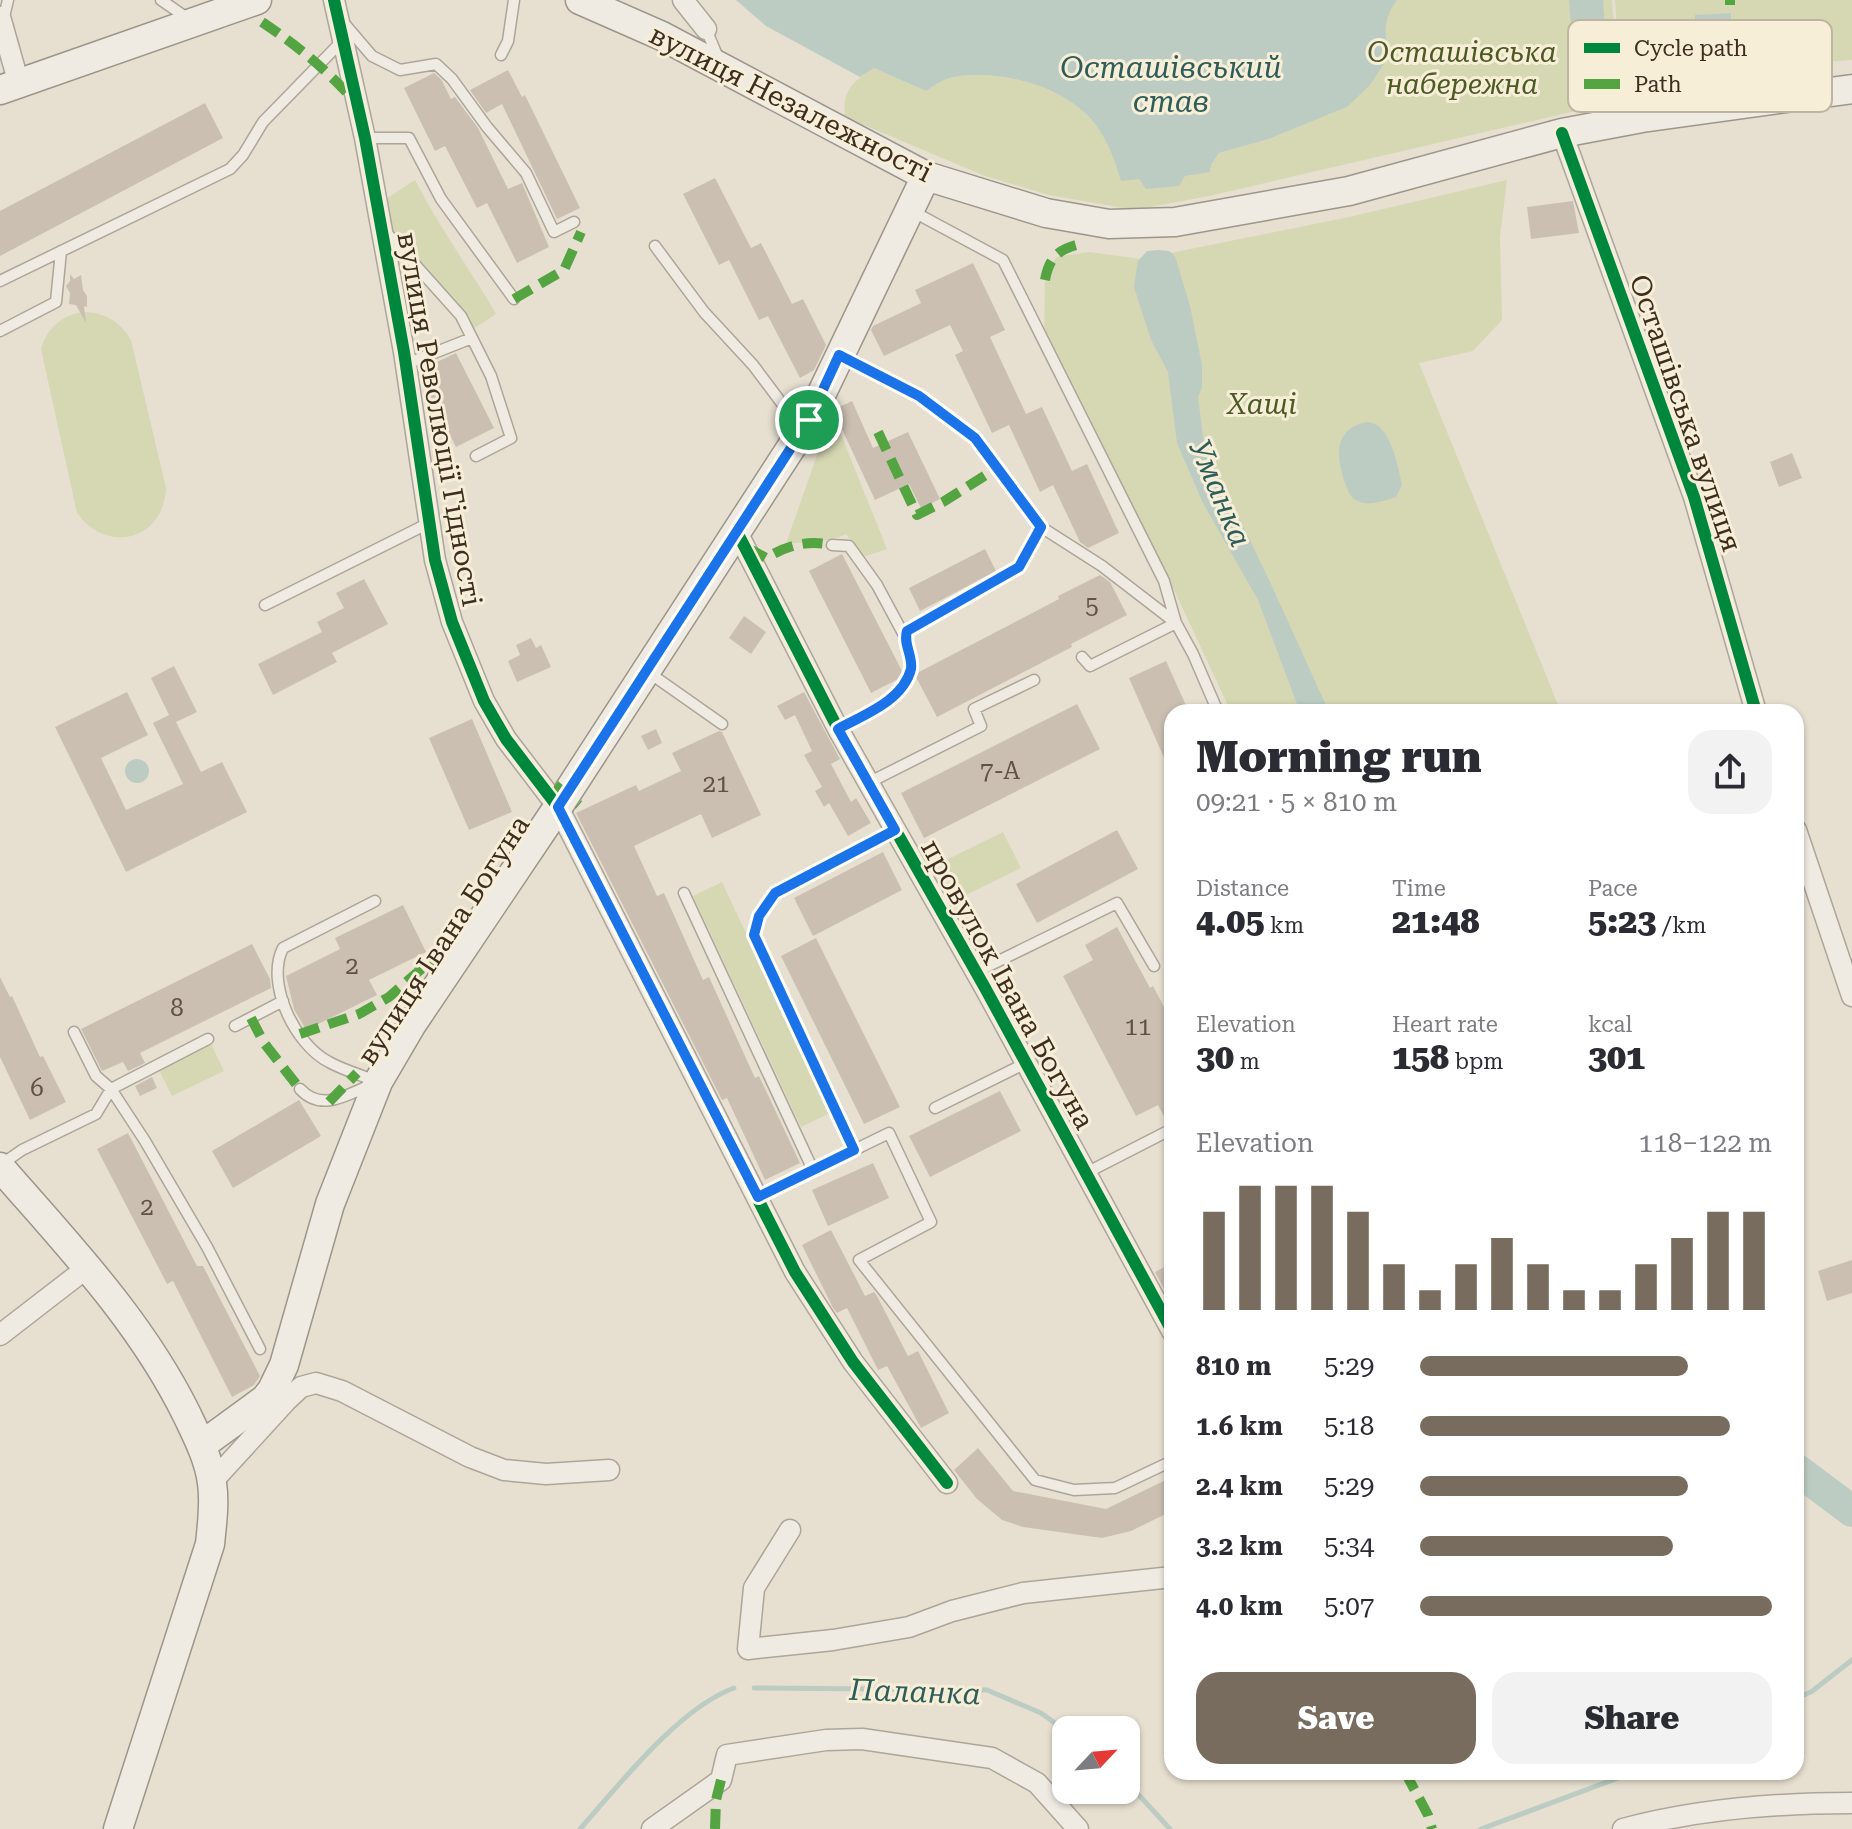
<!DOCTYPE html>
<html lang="en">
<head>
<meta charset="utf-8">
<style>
  :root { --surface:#fff; --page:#f2f2f3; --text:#2b2b33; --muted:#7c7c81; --accent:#786c5e }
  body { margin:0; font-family:"Roboto Serif",serif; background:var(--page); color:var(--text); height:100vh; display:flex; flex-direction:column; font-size:30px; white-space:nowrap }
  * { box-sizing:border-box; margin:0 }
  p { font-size:26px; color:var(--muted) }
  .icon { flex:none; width:44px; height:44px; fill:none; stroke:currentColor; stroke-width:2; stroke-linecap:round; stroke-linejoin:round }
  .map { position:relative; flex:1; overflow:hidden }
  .side { position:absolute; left:1164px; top:704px; width:640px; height:1076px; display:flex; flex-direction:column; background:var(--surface); border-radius:24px; box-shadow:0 2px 6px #0004 }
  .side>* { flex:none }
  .needle { width:52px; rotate:64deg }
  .fabs { position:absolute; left:1052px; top:1716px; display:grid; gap:16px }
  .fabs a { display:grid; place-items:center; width:88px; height:88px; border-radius:16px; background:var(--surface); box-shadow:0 2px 6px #0004; font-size:40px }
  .pin { position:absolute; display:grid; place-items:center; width:68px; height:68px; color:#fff; margin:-34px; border:4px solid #fff; border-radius:50%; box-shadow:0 2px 8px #0007 }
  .round { display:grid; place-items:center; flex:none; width:84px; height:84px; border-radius:24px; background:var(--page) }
  .summary { display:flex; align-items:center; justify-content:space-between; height:136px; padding:0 32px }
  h1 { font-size:44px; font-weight:800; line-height:60px }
  .metrics { display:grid; grid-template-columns:repeat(3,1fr); gap:12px; height:136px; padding:8px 32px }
  .metrics div { display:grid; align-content:center }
  .metrics b { font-size:34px; font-weight:800 }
  .metrics small { font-size:22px; font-weight:400 }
  .metrics p { font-size:22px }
  .chart { height:224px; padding:16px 32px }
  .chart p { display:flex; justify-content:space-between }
  .chart svg { width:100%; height:144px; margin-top:8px; stroke:var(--accent); stroke-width:6 }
  .cta { display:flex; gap:16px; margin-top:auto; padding:16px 32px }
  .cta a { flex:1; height:92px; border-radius:24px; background:var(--accent); color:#fff; font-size:32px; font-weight:800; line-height:92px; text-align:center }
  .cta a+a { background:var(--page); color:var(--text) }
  ul { padding:0 32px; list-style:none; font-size:26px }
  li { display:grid; grid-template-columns:128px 96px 1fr; align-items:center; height:60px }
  li i { height:20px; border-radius:10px; background:var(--accent) }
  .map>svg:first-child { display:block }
</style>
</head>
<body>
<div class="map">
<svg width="1852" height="1829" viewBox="0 0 1852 1829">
  <rect width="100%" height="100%" fill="#e7e0d1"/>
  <!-- green -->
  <path fill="#d6d7b3" d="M1397 0H1612L1619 101 1209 196 1134 210 1049 195 985 176 845 117C842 89 853 82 874 68L926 91C934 86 944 78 954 77 1000 69 1066 86 1095 124 1108 141 1115 161 1121 180L1210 172 1211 165 1219 153 1269 139 1347 107 1384 32 1388 12Z
    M1615 0H1852V60L1813 63 1622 95Z
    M415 180C439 227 470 269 496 314L473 329 464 313 393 235 386 199Z
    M1507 180 1500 237 1502 320 1473 351 1419 363 1561 712H1231L1175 592 1044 333 1045 280 1056 257 1089 252 1141 259 1349 217Z
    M82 312C104 312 120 321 131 340L166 488C164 540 107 555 77 513L41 349C47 328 61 316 82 312Z
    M832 412 887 549 863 557 846 534C828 543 807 541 786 544Z
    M1003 832 1021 868 960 898 942 862Z
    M722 882 830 1113 801 1127 693 896Z
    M211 1044 224 1071 172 1096 159 1070Z"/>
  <!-- water -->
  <path fill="#bcccc2" d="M736 0H1397C1383 19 1384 33 1389 56L1370 85 1347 107 1269 139 1219 153 1211 165 1210 172 1185 176 1179 186 1146 189 1139 179 1121 181C1115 161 1108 141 1095 124 1066 86 1000 69 954 77 944 78 934 86 926 91L874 68 860 77 766 26Z
    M1569 0H1603L1607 60 1574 62Z
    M1731 13V23L1695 25V15Z
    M1158 250 1169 251 1175 256 1190 306 1202 365V387L1198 397 1204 445 1271 584 1329 712H1300L1258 600 1203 503 1177 443 1168 372 1151 340 1134 287 1138 261 1147 251Z
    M1367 422C1390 422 1398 466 1402 485L1396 497C1380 502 1360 510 1349 493 1337 465 1329 429 1367 422Z
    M125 771a12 12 0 1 1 24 0a12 12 0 1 1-24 0Z"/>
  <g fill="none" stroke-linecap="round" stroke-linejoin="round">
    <!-- stream -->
    <path stroke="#bcccc2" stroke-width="5" d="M754 1688 987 1690 1041 1713 1066 1731
      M1796 1698 1811 1692 1852 1660
      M1126 1781 1170 1829
      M580 1829C619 1785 679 1708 734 1688
      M1481 1829 1634 1772"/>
    <!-- river -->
    <path stroke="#bcccc2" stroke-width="32" d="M1796 1469 1852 1511"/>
  </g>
  <!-- building -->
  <path fill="#cbbfb2" d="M508 70 522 97 525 95 580 208 557 219 502 104 486 113 470 90Z
    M434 73 441 79 451 99 455 97 478 128 508 189 522 183 549 247 517 263 487 203 477 208 445 146 435 151 404 88Z
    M205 103 223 138 0 256V211Z
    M715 178 751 248 761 243 792 304 803 299 826 345 814 370 800 378 768 316 759 320 729 260 719 265 683 194Z
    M1573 201 1579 233 1531 239 1527 207Z
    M973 263 1005 330 990 337 1026 414 1042 407 1072 471 1087 464 1119 533 1088 548 1080 542 1053 485 1040 492 1009 425 992 433 955 355 963 351 950 325 884 356 871 330 873 326 921 303 915 290Z
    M70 274 74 279 81 275 83 290 87 296V307L84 306 86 323 76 305 69 304 70 293 66 286 70 281Z
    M456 353 494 428 456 447 421 378 420 370Z
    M852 401 873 448 908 432 940 499 921 508 909 484 875 500 833 410Z
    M1792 453 1802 478 1779 487 1770 462Z
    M985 549 996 571 920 611 909 588Z
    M842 554 902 671 898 679 871 693 809 571Z
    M1100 575 1110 582 1127 615 1071 644 1072 647 937 717 916 677 919 672 1059 599 1058 596Z
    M364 579 388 624 332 653 337 662 273 695 258 664 322 632 317 622 344 608 336 593Z
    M744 616 766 632 751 654 729 638Z
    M531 638 536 648 541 645 551 667 517 682 508 661 520 655 516 645Z
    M1166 661 1189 712H1172V776L1129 678Z
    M174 666 197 712 176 722 201 772 222 762 247 812 126 872 55 727 127 692 148 735 101 758 126 810 183 784 153 723 169 715 151 678Z
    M804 692 840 759 831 764 851 802 856 798 871 823 848 836 829 803 824 807 815 791 822 787 804 755 812 751 795 715 785 720 777 706Z
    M1077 704 1100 749 924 838 901 793Z
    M472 719 512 812 469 830 429 738Z
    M656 729 662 743 648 750 641 736Z
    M719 731 722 732 761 815 712 838 701 814 634 846 657 896 664 893 703 980 709 977 755 1078 759 1076 800 1163 765 1180 727 1098 722 1100 576 813 636 785 639 791 681 771 672 753Z
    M1117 830 1138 869 1037 923 1016 884Z
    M883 852 902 890 813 936 794 898Z
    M403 905 426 952 369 980 377 995 306 1030 294 1009 286 976 340 949 335 938Z
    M1117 927 1150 988 1153 986 1172 1022V1041L1166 1044 1172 1055V1121L1167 1122 1158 1105 1136 1116 1063 976 1093 960 1085 945Z
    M816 938 900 1107 864 1124 781 956Z
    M252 944 270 979 271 988 140 1053 145 1063 128 1071 123 1062 102 1071 81 1029Z
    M0 977 10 997 12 996 40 1057 43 1056 66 1102 30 1120 0 1057Z
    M152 1077 157 1088 140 1096 135 1086Z
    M1000 1091 1021 1131 930 1177 909 1136Z
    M299 1100 321 1136 233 1188 212 1151Z
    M128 1133 197 1266H203L260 1376 254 1385 232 1397 173 1281 167 1284 97 1149Z
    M873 1163 889 1198 828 1226 812 1190Z
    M831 1230 865 1296 874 1292 877 1296 908 1356 918 1351 949 1413 921 1428 887 1366 878 1370 847 1308 837 1313 833 1308 802 1245Z
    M1852 1260V1293L1827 1301 1818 1271Z
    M1172 1263V1304L1155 1272Z
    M978 1448 1013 1491 1106 1509 1172 1477V1511L1131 1531 1102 1538 1023 1527 1002 1520 977 1499 954 1470Z"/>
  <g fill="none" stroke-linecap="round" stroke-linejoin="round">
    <!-- service casing -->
    <g stroke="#ada599" stroke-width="13">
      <path id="service" d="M161 0 187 18
        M3 21 8 0
        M343 22 372 56 400 70 436 64 452 79 487 127 526 173 554 232 574 222
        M706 29 719 60
        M501 55 508 41 514 0
        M365 138H409L441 199 514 299
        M912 211 1003 260 1164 581 1176 623 1090 666 1082 657
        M385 231 461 316 491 376 511 438 476 456
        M655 246 704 312 753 365 783 405 808 419
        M0 281 230 169 243 155 263 122 342 41
        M0 331 56 302 61 251
        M406 364 472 338
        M1041 527 1102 566 1176 623 1193 654 1218 712
        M832 545 849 546 877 585 905 637
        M265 605 429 523
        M648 672 722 724
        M838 729C863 715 903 701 911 669 913 656 903 644 907 631L1019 567 1041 527 975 438 919 396 841 356
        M868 783 981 726 974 709 1034 680
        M684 893 813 1170
        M375 901 283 948C265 983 295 1045 329 1062 343 1070 361 1075 376 1081
        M976 972 1117 903 1154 966
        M235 1026 283 1001
        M74 1032 96 1076 111 1089 145 1141 207 1247 260 1349
        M300 1089C322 1113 348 1094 373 1084
        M935 1108 1026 1063
        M854 1150 754 935 759 916 775 893 895 830
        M2 1164 22 1150 96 1114 111 1089 208 1039
        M1086 1173 1172 1129
        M758 1197 889 1133 931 1222 859 1260 1035 1480 1074 1490 1115 1488 1172 1461"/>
    </g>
    <!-- minor casing -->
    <g stroke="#ada599" stroke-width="23">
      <path id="minor" d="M334 0 365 138 404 352 435 560 452 622 484 701 506 739 558 807 795 1272 853 1362 947 1483
        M683 0 706 29
        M0 17 19 84
        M1562 133 1694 497 1756 712
        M737 532 838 729 984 986 1172 1331
        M1796 830 1852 996
        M0 1335 88 1267
        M212 1482 287 1400 301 1387 316 1383 342 1391 470 1457 504 1470 546 1474 609 1470
        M790 1530 754 1588 748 1649 833 1640 909 1627 952 1611 1023 1593 1172 1577
        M652 1829 721 1780 727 1755 826 1740 862 1739 992 1758 1037 1783 1078 1829
        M1623 1829C1697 1809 1776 1803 1852 1803"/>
    </g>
    <!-- secondary casing -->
    <g stroke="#9c958a" stroke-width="31">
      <path id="secondary" d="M580 0 662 36 926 176 1046 213 1109 224 1175 222 1349 191 1562 133 1642 118 1852 89
        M0 90 257 0
        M0 1167C68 1245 141 1321 187 1415 197 1436 209 1459 212 1483 215 1503 212 1524 210 1544L118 1829
        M202 1445 265 1399 272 1390 284 1365 330 1204 378 1082 412 1024 558 807 809 420 926 176"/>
    </g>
    <!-- service -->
    <use href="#service" stroke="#efebe3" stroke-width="10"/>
    <!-- minor -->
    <use href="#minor" stroke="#efebe3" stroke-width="20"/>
    <!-- secondary -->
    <use href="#secondary" stroke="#efebe3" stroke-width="28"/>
    <!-- quiet -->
    <path stroke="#54a441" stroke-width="10" stroke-dasharray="20 10" stroke-linecap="butt" d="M1730 0V5
      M262 22C299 47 322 66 353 99
      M1732 31 1733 81
      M1045 280C1049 258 1058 249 1080 244
      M514 299 564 270 581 232
      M878 432 917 515 943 502 997 468
      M748 548 766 558C788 545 807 540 832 545
      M555 785 579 805
      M251 1018 264 1043 300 1089
      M300 1034 359 1014 389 997 442 951
      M329 1102 357 1073
      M1405 1772 1428 1815 1432 1829
      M715 1829 716 1800 721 1780"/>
    <!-- cycleway casing -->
    <g stroke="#f7eed8" stroke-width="17">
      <path id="cycleway" d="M334 0 365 138 404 352 435 560 452 622 484 701 506 739 558 807 795 1272 853 1362 947 1483
        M1562 133 1694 497 1756 712
        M737 532 838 729 984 986 1172 1331"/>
    </g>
    <!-- cycleway -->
    <use href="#cycleway" stroke="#00873e" stroke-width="12"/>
  </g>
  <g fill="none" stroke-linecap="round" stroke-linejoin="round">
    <!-- route casing -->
    <g stroke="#fff" stroke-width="16">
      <path id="route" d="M839 355 919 396 975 438 1041 527 1019 567 907 631C903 644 913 656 911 669 903 701 863 715 838 729L895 830 775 893 759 916 754 935 854 1150 758 1197 558 807 809 420Z"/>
    </g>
    <!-- route -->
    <use href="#route" stroke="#1a73e8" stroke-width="10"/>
  </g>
  <g text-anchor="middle" stroke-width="6" stroke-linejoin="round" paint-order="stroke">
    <!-- number labels -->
    <g font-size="24" fill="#605244">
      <text x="1092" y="614">5</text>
      <text x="1000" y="779">7-А</text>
      <text x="716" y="792">21</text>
      <text x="352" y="974">2</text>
      <text x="177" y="1016">8</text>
      <text x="1138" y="1035">11</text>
      <text x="37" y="1096">6</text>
      <text x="147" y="1215">2</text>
    </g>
    <!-- park labels -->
    <g font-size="28" font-style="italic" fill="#4d5a26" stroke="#f7eed8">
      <text x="1462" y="62">Осташівська<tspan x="1462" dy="32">набережна</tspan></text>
      <text x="1262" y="414">Хащі</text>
    </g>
    <!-- street labels -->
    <g font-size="28" fill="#3d2e20" stroke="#f7eed8">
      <text transform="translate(791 103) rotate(27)" y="10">вулиця Незалежності</text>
      <text transform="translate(1686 413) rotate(71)" y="10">Осташівська вулиця</text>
      <text transform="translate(440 419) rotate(80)" y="10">вулиця Революції Гідності</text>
      <text transform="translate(443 940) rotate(-57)" y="10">вулиця Івана Богуна</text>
      <text transform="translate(1008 984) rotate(61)" y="10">провулок Івана Богуна</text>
    </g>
    <!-- water labels -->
    <g font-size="30" font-style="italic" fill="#2f5d5a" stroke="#f7eed8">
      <text x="1171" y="78">Осташівський<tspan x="1171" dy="34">став</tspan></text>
      <text transform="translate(1220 493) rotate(67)" y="10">Уманка</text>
      <text transform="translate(915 1692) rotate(2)" y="10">Паланка</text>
    </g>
  </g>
  <!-- legend -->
  <rect x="1568" y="20" width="264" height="92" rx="12" fill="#f7eed8" stroke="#bfb4a1" stroke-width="2"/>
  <rect x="1584" y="43" width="36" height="10" fill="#00873e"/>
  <rect x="1584" y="79" width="36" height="10" fill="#54a441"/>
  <g font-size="22" fill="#3d2e20">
    <text x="1634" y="56">Cycle path</text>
    <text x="1634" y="92">Path</text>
  </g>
</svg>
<div class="fabs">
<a><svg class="needle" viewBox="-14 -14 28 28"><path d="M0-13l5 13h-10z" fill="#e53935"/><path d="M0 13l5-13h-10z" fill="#7c7c81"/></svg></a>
</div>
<div class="pin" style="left:809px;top:420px;background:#1e9e55"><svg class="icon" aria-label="arrive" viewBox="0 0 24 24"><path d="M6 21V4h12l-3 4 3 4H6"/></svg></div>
<section class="side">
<div class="summary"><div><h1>Morning run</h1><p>09:21 · 5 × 810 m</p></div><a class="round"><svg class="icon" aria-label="share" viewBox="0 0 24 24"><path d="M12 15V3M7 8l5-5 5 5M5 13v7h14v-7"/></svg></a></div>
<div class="metrics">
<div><p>Distance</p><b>4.05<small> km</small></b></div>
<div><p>Time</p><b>21:48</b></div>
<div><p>Pace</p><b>5:23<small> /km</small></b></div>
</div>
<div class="metrics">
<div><p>Elevation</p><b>30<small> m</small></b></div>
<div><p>Heart rate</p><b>158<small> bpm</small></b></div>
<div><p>kcal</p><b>301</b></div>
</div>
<div class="chart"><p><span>Elevation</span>118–122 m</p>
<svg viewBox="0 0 160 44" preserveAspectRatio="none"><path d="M5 44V14M15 44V6M25 44V6M35 44V6M45 44V14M55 44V30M65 44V38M75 44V30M85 44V22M95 44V30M105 44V38M115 44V38M125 44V30M135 44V22M145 44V14M155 44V14"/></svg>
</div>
<ul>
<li><b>810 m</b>5:29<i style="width:76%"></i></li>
<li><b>1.6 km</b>5:18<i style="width:88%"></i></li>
<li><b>2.4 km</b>5:29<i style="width:76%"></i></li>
<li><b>3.2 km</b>5:34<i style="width:72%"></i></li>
<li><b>4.0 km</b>5:07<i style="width:100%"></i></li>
</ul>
<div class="cta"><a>Save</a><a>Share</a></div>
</section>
</div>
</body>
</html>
